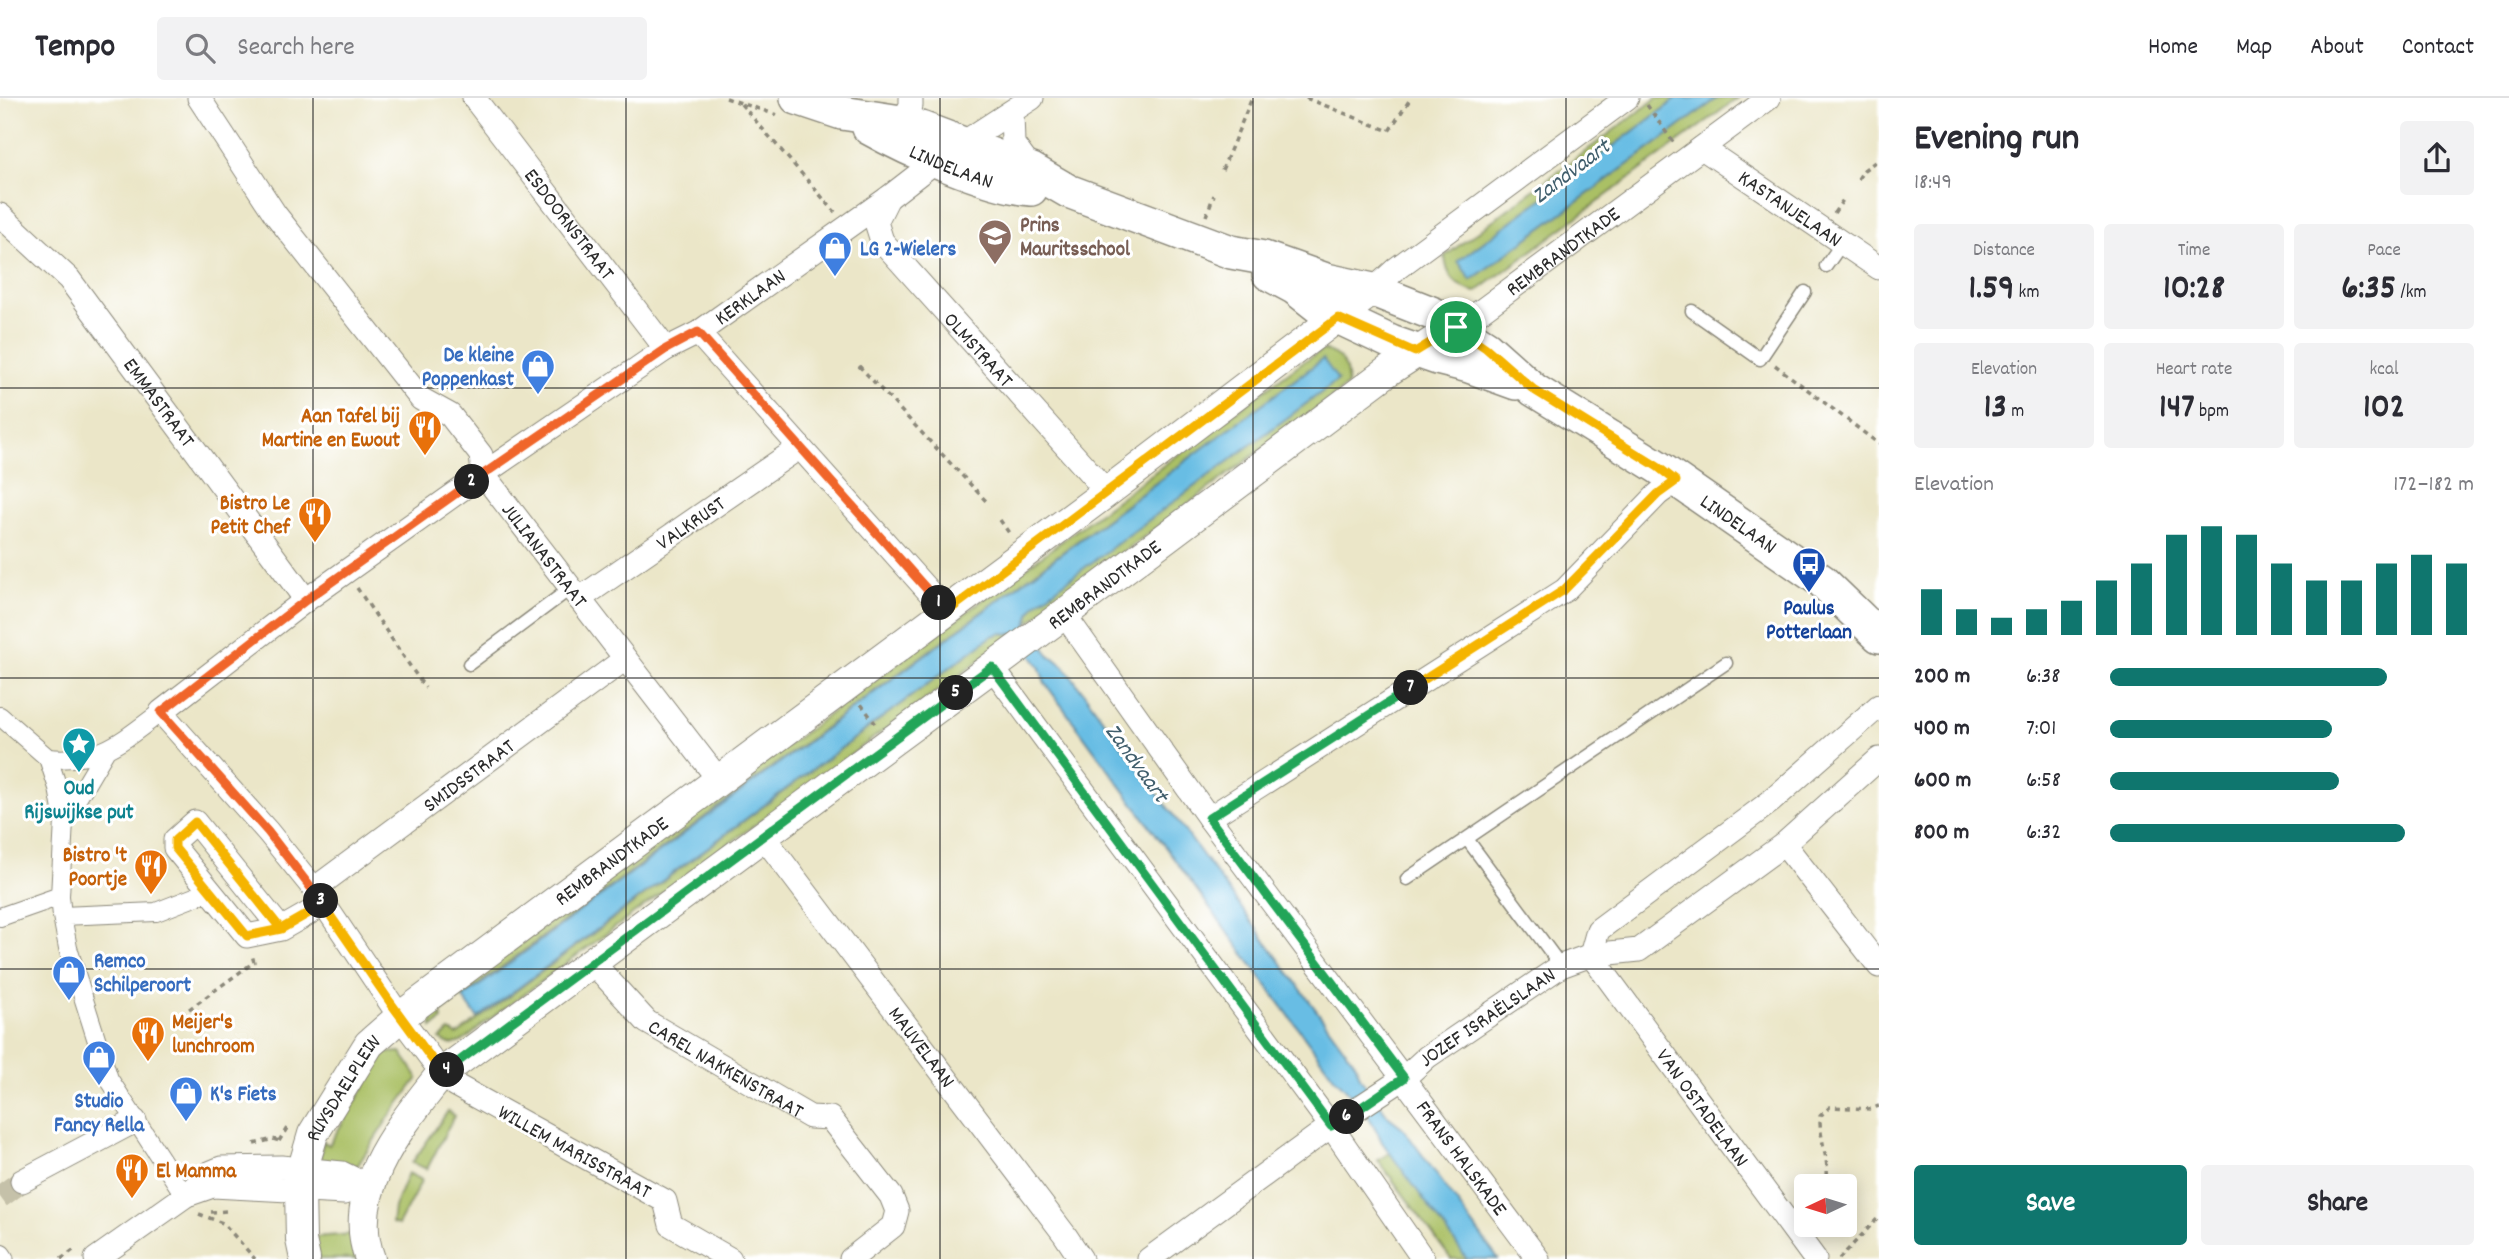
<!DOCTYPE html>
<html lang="en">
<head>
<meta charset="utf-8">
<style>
  :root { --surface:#fff; --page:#f2f2f3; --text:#2b2b33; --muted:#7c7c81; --line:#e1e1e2; --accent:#0f766e }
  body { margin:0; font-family:Dekko,sans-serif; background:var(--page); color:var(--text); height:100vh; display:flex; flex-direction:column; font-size:26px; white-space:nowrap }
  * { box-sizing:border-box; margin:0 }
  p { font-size:23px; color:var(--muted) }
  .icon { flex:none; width:38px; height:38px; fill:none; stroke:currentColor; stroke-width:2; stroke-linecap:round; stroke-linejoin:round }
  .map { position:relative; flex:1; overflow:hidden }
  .side { display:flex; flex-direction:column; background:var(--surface); width:630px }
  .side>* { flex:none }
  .needle { width:46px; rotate:266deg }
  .buttons { position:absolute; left:1794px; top:1076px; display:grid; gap:14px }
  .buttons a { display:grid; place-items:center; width:63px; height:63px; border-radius:7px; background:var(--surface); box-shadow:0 4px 18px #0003; font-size:35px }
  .pin { position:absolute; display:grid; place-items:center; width:60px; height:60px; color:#fff; margin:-30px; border:4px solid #fff; border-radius:50%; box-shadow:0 2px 7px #0007 }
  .km { position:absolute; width:35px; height:35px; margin:-18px; border-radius:50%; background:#222; color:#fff; font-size:19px; line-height:35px; text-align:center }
  .round { display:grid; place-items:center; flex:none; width:74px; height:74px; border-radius:7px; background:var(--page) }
  .head { display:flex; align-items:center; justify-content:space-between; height:119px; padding:0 35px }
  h1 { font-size:38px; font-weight:800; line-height:52px }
  .stats { display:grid; grid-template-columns:repeat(3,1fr); gap:10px; height:119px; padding:7px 35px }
  .stats div { display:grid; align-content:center; border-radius:7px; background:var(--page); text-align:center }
  .stats b { font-size:35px; font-weight:800 }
  .stats small { font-size:19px; font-weight:400 }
  .stats p { font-size:19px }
  .chart { height:196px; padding:14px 35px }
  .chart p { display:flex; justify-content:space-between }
  .chart svg { width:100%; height:126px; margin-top:7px; stroke:var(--accent); stroke-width:6 }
  .button { display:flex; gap:14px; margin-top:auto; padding:14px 35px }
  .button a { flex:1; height:80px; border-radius:7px; background:var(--accent); color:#fff; font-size:28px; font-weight:800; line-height:80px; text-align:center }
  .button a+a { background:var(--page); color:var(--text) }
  ul { padding:0 35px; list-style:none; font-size:23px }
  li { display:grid; grid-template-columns:112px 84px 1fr; align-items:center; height:52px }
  li i { height:18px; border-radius:9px; background:var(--accent) }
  header { display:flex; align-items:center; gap:42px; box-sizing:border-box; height:98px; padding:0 35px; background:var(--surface); border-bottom:2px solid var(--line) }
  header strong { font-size:33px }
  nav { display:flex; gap:38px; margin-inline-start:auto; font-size:24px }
  .search { width:490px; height:63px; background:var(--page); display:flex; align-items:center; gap:18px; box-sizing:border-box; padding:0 24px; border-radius:7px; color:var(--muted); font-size:26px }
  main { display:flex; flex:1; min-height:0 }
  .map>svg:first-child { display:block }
</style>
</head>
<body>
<header>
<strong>Tempo</strong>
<div class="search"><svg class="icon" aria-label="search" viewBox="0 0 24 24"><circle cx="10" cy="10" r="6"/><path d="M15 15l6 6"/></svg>Search here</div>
<nav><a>Home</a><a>Map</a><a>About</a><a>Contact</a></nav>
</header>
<main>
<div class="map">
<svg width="1879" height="1161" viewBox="0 0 1879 1161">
  <rect width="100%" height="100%" fill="#fff"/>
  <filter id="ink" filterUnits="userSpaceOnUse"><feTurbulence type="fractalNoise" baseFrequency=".0143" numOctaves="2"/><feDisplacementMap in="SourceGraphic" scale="14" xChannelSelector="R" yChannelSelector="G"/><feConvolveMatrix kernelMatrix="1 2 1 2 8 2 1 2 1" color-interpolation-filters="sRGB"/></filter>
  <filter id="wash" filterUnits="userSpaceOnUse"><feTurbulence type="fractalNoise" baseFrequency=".00686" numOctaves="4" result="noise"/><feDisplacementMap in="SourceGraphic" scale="28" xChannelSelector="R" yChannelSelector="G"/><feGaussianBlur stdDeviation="1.57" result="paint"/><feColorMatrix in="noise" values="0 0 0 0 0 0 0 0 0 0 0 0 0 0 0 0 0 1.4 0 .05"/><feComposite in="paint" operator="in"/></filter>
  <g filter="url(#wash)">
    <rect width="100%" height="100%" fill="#ebe6c8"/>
    <!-- green -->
    <path fill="#aac065" stroke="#6a7648" stroke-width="2" d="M1657 0H1678L1458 163 1471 182 1718 0H1738L1476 194C1457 190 1446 178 1445 158Z
      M1323 252C1341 256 1349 269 1347 288L1028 525 1031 513 1036 505 1338 282 1322 262 441 914 442 922 432 930 431 916 433 911 1301 265Z
      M1001 535 1014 537 482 927C469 939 456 954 440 941L450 933 457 937 992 538Z
      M401 954 418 980 389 1019 354 1073 320 1062 323 1043 329 1047 385 955Z
      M448 1013 454 1018 427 1071 412 1065Z
      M1391 1054 1469 1161H1451L1378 1062Z
      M408 1075 422 1082 398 1127 392 1125 394 1109Z
      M353 1136 358 1161H319L314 1139Z"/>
    <!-- water -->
    <path fill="#67bde4" stroke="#497488" stroke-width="2" d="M1678 0H1718L1471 182 1458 163Z
      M1323 261 1338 282 1037 505 1031 513 1027 527 1051 559 1054 560 1064 568 1355 965 1361 981 1389 1019 1402 1029 1498 1161H1467L1382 1044C1369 1014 1356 1002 1334 979L1045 585 1039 568 1015 536 1001 535 992 538 478 920 463 900Z"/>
  </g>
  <g filter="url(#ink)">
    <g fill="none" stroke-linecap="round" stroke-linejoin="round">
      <!-- minor-tunnel -->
      <path stroke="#c5c1a9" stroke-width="23" stroke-dasharray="23 11" stroke-linecap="butt" d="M0 1099 22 1083"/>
      <!-- service casing -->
      <g stroke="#8b887a" stroke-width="15">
        <path id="service" d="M1826 168 1843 144
          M1692 213 1760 261 1805 194
          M469 566 571 490
          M1467 741 1561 868
          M1407 781 1726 565"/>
      </g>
      <!-- pedestrian casing -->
      <g stroke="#8b887a" stroke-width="20">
        <path id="pedestrian" d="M0 618 48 660 58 690 64 723 60 798 62 818 68 850 85 905 109 981 185 1098
          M48 660C100 665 122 643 161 614
          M64 723 105 654
          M62 818 156 814 210 793
          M0 819 60 798"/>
      </g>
      <!-- minor casing -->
      <g stroke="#8b887a" stroke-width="25">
        <g id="minor">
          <path id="s1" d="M199 0 275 116 421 301 450 317 481 357 483 376 719 682"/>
          <path id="s2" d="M474 0 666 251"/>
          <path d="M1012 14 1013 46 1032 72"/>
          <path d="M901 24 911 8V0"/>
          <path id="s3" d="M1702 50 1879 170"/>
          <path id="s4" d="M888 100 876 124 882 143 1107 394"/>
          <path id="s5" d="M0 117 69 181 306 502"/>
          <path d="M1373 192 1396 171 1627 0"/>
          <path id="s6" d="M1456 229 1481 213 1769 0"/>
          <path d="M698 235 947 514"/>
          <path id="s7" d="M579 501 800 349"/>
          <path id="s8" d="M1064 516 1209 720 1538 1161"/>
          <path d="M992 569 1331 1028 1423 1161"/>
          <path d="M1209 720 1565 492 1658 396 1676 383"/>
          <path id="s9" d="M763 738 1065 1137 1081 1161"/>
          <path d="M1784 746 1879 868"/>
          <path id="s10" d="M314 791 625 561"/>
          <path d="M281 831 247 838 175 750V742L195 724 281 831 323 807"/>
          <path d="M1591 857 1598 832 1770 704 1879 608"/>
          <path id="s11" d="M1591 857 1815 1161"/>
          <path id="s12" d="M592 864 647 924 810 1019 830 1020 891 1098 897 1113 893 1128 851 1161"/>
          <path d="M22 1083 135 1023"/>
          <path d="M190 1096 213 1088 344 1095 371 1089"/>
          <path d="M0 1158 2 1161"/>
          <path d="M96 1161 185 1098 209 1075 221 1070 281 1069 342 1075 371 1089"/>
          <path id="s13" d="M730 1161 671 1127 665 1103 455 987 442 975 400 919 314 791 268 734 161 614 306 502 483 376 666 251 698 235 888 100 937 62 1032 0"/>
          <path id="s14" d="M1149 1161 1331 1028 1404 980 1427 959 1561 868 1591 857 1639 852 1784 746 1879 661"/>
        </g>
      </g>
      <!-- tertiary casing -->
      <g stroke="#8b887a" stroke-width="32">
        <g id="tertiary">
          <path id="s15" d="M305 1161 301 1142 300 1091 303 1070 313 1036 369 946 400 919 1107 394 1373 192"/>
          <path id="s16" d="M370 1161C344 1092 403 1025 442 975L1064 516 1388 273 1456 229"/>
        </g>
      </g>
      <!-- secondary casing -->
      <g stroke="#8b887a" stroke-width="36">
        <g id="secondary">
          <path id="s17" d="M797 0 842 15 901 24 921 30 1032 72 1068 93 1231 154 1264 160 1326 182 1373 192 1434 216 1487 250 1534 292 1658 369 1822 483 1879 538"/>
          <path id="s18" d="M869 30C908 52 988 88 1031 91"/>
          <path d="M1269 176 1295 190 1323 212 1391 244 1437 260 1469 268 1516 285"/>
        </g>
      </g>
      <!-- path -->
      <path stroke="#8b887a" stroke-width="3.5" stroke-dasharray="5 5" stroke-linecap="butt" d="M726 0 777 17
        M1306 0 1389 33 1411 0
        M741 6 835 114
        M1647 7 1673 44
        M1222 72 1252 0
        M1858 81 1864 72 1879 61
        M1834 115 1845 99
        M1206 118 1214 97
        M1775 267 1879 346
        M859 268 986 403
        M1000 422 1009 435
        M357 490 425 590
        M861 606 875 625
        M181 917 254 864 252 857
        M279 1043 287 1030
        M254 1046 273 1041 279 1043
        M1826 1088C1831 1064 1819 1042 1820 1018L1830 1009 1870 1011 1879 1008
        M211 1114 228 1113
        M199 1116 223 1125 255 1161
        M61 1161 76 1150
        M1839 1161 1879 1119"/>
      <!-- service -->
      <use href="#service" stroke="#fff" stroke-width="12"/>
      <!-- pedestrian -->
      <use href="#pedestrian" stroke="#fff" stroke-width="18"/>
      <!-- minor -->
      <use href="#minor" stroke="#fff" stroke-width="23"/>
      <!-- tertiary -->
      <use href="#tertiary" stroke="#fff" stroke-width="30"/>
      <!-- secondary -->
      <use href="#secondary" stroke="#fff" stroke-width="33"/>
    </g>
  </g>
  <g fill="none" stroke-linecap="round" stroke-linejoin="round" filter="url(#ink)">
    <!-- split-1 casing -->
    <g stroke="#fff" stroke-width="14">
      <path id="split-1" d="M939 505 947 514 1338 220 1415 254 1456 229"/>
    </g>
    <!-- split-2 casing -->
    <g stroke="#fff" stroke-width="14">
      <path id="split-2" d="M472 384 666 251 698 234 939 505"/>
    </g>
    <!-- split-3 casing -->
    <g stroke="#fff" stroke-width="14">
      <path id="split-3" d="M321 803 268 734 161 614 306 502 472 384"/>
    </g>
    <!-- split-4 casing -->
    <g stroke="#fff" stroke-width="14">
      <path id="split-4" d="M321 803 323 807 281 831 195 724 175 742V750L247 838 281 831 323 807 390 904 442 975 447 972"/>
    </g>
    <!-- split-5 casing -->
    <g stroke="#fff" stroke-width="14">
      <path id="split-5" d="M447 972 956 595"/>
    </g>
    <!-- split-6 casing -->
    <g stroke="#fff" stroke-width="14">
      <path id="split-6" d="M956 595 992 569 1331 1028 1347 1019"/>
    </g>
    <!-- split-7 casing -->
    <g stroke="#fff" stroke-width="14">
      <path id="split-7" d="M1347 1019 1404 980 1209 720 1411 590"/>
    </g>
    <!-- split-8 casing -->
    <g stroke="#fff" stroke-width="14">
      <path id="split-8" d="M1411 590 1564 492 1658 396 1676 383 1658 369 1534 292 1486 250 1456 229"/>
    </g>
    <!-- split-1 -->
    <use href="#split-1" stroke="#f5b400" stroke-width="9"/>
    <!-- split-2 -->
    <use href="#split-2" stroke="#f0652b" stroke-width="9"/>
    <!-- split-3 -->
    <use href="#split-3" stroke="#f0652b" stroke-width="9"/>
    <!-- split-4 -->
    <use href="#split-4" stroke="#f5b400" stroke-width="9"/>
    <!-- split-5 -->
    <use href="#split-5" stroke="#22a559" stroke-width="9"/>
    <!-- split-6 -->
    <use href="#split-6" stroke="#22a559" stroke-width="9"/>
    <!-- split-7 -->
    <use href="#split-7" stroke="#22a559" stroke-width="9"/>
    <!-- split-8 -->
    <use href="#split-8" stroke="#f5b400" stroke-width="9"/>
  </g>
  <!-- grid -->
  <path fill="none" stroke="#2b2b2b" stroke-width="2" stroke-opacity="0.55" d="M313 0V1161M626 0V1161M940 0V1161M1253 0V1161M1566 0V1161M0 290H1879M0 580H1879M0 871H1879"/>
  <!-- icons -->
  <defs>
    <g id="school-pin" transform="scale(1.75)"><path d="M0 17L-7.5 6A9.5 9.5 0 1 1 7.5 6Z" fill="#8d6e63" stroke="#fff"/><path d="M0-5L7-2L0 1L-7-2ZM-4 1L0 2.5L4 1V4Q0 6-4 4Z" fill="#fff"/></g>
    <g id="shop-pin" transform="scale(1.75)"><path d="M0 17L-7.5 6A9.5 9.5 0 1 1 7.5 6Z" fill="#3f7fe0" stroke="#fff"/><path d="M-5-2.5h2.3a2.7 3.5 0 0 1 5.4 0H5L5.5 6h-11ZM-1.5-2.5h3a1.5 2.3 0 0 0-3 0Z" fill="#fff"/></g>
    <g id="restaurant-pin" transform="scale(1.75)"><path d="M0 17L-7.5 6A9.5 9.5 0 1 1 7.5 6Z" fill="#e8710a" stroke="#fff"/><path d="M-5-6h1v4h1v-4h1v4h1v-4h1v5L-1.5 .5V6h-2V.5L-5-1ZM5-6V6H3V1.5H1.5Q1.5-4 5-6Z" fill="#fff"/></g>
    <g id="bus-pin" transform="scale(1.75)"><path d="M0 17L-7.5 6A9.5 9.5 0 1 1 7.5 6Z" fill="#1a4fb4" stroke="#fff"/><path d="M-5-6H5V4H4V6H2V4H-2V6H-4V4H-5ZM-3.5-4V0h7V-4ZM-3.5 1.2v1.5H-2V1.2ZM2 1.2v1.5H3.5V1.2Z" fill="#fff"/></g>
    <g id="sight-pin" transform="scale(1.75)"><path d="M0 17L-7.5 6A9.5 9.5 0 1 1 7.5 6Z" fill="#0f9aa8" stroke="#fff"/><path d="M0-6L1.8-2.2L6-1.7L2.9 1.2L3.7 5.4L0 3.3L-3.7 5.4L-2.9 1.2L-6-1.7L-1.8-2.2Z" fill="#fff"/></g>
  </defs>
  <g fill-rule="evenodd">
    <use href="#school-pin" x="995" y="138"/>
    <use href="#shop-pin" x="835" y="150"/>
    <use href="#shop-pin" x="538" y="268"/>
    <use href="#restaurant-pin" x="425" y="329"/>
    <use href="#restaurant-pin" x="315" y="416"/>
    <use href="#bus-pin" x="1809" y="466"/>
    <use href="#sight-pin" x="79" y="646"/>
    <use href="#restaurant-pin" x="151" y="768"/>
    <use href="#shop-pin" x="69" y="874"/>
    <use href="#restaurant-pin" x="148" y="935"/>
    <use href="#shop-pin" x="99" y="959"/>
    <use href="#shop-pin" x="186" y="995"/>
    <use href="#restaurant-pin" x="132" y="1072"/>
  </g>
  <g text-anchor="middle" stroke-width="6" stroke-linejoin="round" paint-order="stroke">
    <!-- street labels -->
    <g font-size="21" fill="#2b2b2b" stroke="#fff">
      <text dy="7" stroke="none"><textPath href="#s18" startOffset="91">LINDELAAN</textPath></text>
      <text dy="7" stroke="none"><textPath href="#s3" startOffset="107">KASTANJELAAN</textPath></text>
      <text dy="7" stroke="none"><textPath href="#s2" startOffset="158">ESDOORNSTRAAT</textPath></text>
      <text dy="7" stroke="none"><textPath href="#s6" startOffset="131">REMBRANDTKADE</textPath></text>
      <text dy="7" stroke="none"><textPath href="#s13" startOffset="1530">KERKLAAN</textPath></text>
      <text dy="7" stroke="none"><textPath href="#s4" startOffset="192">OLMSTRAAT</textPath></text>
      <text dy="7" stroke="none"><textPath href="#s5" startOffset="247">EMMASTRAAT</textPath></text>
      <text dy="7" stroke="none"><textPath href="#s7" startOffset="135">VALKRUST</textPath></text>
      <text dy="7" stroke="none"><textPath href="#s17" startOffset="1046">LINDELAAN</textPath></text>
      <text dy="7" stroke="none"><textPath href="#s1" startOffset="579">JULIANASTRAAT</textPath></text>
      <text dy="7" stroke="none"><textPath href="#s16" startOffset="1032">REMBRANDTKADE</textPath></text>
      <text dy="7" stroke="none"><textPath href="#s10" startOffset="192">SMIDSSTRAAT</textPath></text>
      <text dy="7" stroke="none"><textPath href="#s15" startOffset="537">REMBRANDTKADE</textPath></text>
      <text dy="7" stroke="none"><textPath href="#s14" startOffset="416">JOZEF ISRAËLSLAAN</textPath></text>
      <text dy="7" stroke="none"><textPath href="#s9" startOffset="264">MAUVELAAN</textPath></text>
      <text dy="7" stroke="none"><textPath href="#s12" startOffset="173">CAREL NAKKENSTRAAT</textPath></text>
      <text dy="7" stroke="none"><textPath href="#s15" startOffset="182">RUYSDAELPLEIN</textPath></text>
      <text dy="7" stroke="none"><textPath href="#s11" startOffset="189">VAN OSTADELAAN</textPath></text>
      <text transform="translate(575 1053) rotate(29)" y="7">WILLEM MARISSTRAAT</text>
      <text dy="7" stroke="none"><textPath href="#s8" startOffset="674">FRANS HALSKADE</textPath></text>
    </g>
    <!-- education labels -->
    <g font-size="21" font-weight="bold" fill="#785e54" stroke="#fff" text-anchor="start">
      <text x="1020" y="133">Prins<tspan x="1020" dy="24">Mauritsschool</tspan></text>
    </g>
    <!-- shop labels -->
    <g font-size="21" font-weight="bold" fill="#366cbe" stroke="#fff" text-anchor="start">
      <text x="860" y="157">LG 2-Wielers</text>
      <text x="514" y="263" text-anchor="end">De kleine<tspan x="514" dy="24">Poppenkast</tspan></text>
      <text x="94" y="869">Remco<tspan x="94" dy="24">Schilperoort</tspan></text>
      <text x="210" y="1002">K's Fiets</text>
      <text x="99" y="1009" text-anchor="middle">Studio<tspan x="99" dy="24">Fancy Rella</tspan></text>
    </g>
    <!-- food labels -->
    <g font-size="21" font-weight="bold" fill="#c56008" stroke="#fff" text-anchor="end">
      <text x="400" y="324">Aan Tafel bij<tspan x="400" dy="24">Martine en Ewout</tspan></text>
      <text x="290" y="411">Bistro Le<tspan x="290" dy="24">Petit Chef</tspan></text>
      <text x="127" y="763">Bistro 't<tspan x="127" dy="24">Poortje</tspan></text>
      <text x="172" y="930" text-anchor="start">Meijer's<tspan x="172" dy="24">lunchroom</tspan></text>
      <text x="156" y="1079" text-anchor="start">El Mamma</text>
    </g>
    <!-- transit labels -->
    <g font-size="21" font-weight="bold" fill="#164399" stroke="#fff">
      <text x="1809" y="516">Paulus<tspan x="1809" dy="24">Potterlaan</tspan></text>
    </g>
    <!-- culture labels -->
    <g font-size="21" font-weight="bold" fill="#0d838f" stroke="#fff">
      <text x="79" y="696">Oud<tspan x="79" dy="24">Rijswijkse put</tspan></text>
    </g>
    <!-- water labels -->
    <g font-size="23" font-style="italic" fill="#405e6c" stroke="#fff">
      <text transform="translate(1570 72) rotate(-37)" y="8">Zandvaart</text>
      <text transform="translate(1138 664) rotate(54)" y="8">Zandvaart</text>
    </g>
  </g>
</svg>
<div class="buttons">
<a><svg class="needle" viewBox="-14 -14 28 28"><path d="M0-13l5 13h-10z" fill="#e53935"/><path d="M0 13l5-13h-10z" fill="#7c7c81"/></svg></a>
</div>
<div class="pin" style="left:1456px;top:229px;background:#1e9e55"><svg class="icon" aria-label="arrive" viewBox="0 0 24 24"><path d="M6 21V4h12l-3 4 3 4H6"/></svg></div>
<b class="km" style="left:939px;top:505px">1</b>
<b class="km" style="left:472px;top:384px">2</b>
<b class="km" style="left:321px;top:803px">3</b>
<b class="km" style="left:447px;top:972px">4</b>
<b class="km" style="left:956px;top:595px">5</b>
<b class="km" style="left:1347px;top:1019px">6</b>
<b class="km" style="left:1411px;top:590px">7</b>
</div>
<section class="side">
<div class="head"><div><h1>Evening run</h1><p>18:49</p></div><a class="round"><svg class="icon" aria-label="share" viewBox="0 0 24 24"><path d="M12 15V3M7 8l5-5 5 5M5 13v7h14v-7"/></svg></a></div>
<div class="stats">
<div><p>Distance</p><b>1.59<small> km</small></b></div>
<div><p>Time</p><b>10:28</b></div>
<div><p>Pace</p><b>6:35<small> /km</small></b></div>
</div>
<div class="stats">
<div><p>Elevation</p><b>13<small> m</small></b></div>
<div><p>Heart rate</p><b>147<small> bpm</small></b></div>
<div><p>kcal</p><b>102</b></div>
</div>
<div class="chart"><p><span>Elevation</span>172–182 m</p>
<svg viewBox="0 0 160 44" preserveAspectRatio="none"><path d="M5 44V28M15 44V35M25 44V38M35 44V35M45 44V32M55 44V25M65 44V19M75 44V9M85 44V6M95 44V9M105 44V19M115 44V25M125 44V25M135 44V19M145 44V16M155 44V19"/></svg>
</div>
<ul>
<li><b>200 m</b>6:38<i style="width:76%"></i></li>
<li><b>400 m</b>7:01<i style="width:61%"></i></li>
<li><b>600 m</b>6:58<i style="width:63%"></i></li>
<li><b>800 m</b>6:32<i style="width:81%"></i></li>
</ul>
<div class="button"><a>Save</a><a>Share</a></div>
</section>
</main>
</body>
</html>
